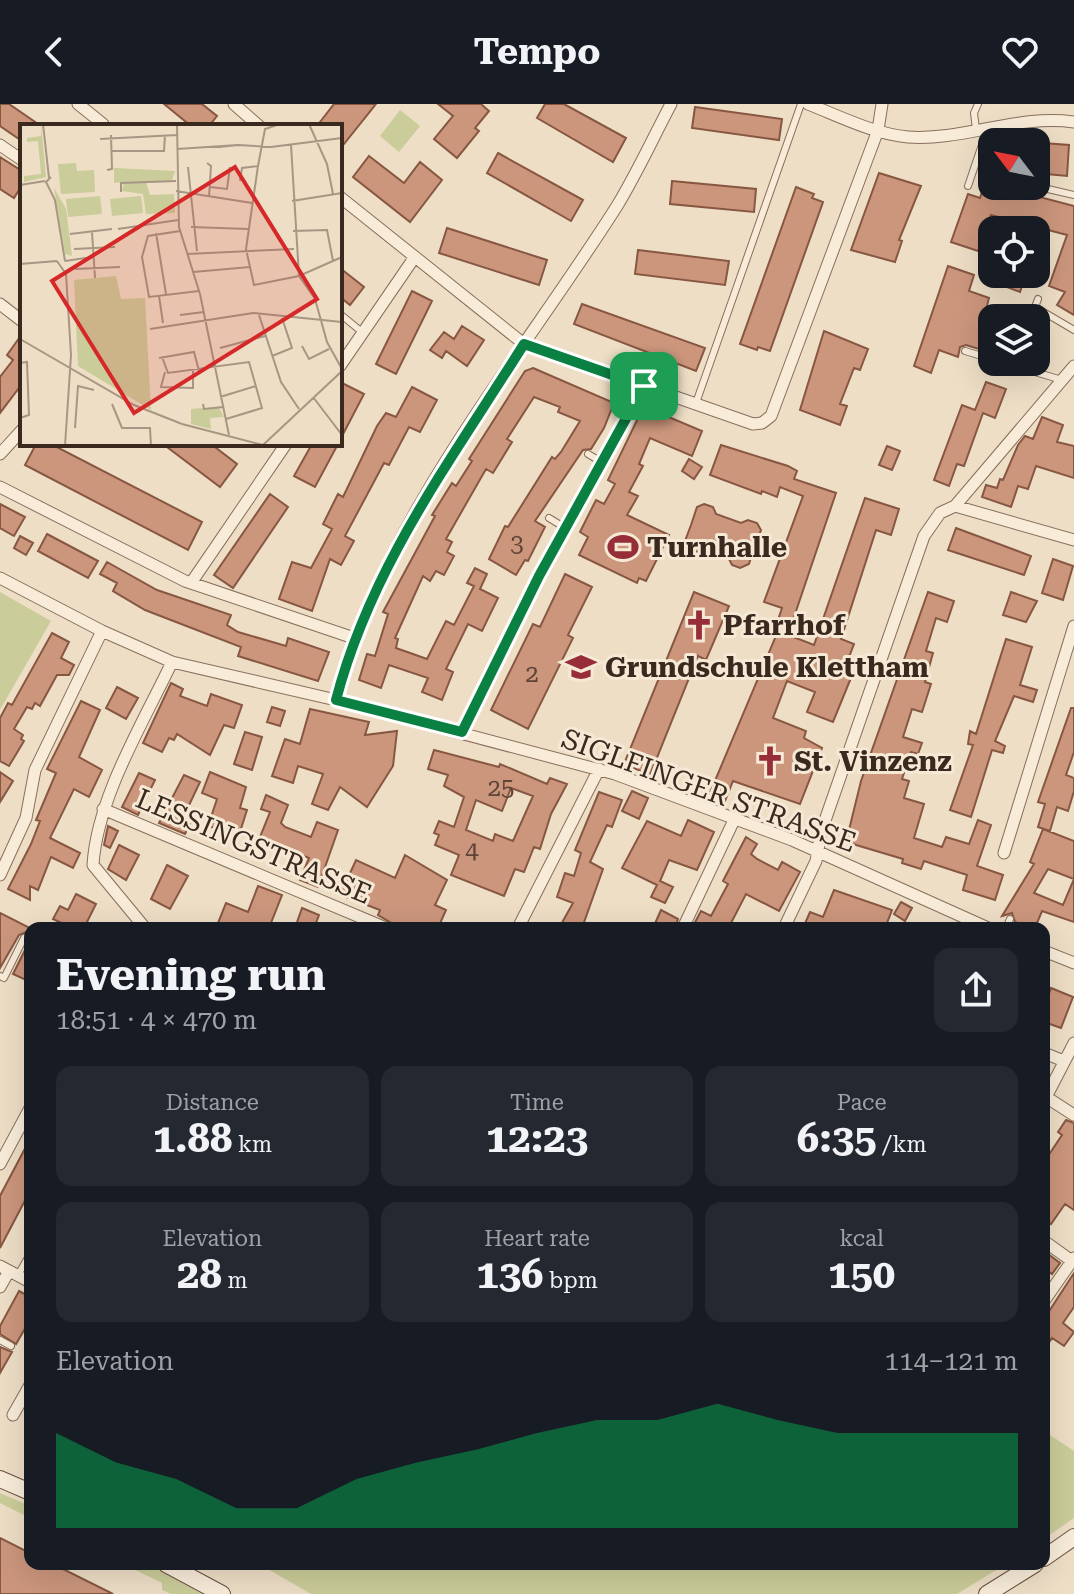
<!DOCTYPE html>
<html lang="en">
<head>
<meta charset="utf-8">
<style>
  :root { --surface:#171b24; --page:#242831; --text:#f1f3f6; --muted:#9ea1a6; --accent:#0b8043 }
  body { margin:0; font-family:"Roboto Serif",serif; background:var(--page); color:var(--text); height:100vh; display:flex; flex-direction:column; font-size:30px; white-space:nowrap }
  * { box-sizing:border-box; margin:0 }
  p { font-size:26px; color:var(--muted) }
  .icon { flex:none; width:44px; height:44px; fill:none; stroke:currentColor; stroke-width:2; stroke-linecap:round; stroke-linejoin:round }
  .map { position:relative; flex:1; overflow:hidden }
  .panel { position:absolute; left:24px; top:818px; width:1026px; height:648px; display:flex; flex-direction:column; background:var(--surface); border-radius:16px; box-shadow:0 8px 32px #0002 }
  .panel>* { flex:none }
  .needle { width:52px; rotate:302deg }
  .tools { position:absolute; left:978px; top:24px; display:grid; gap:16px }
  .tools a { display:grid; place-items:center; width:72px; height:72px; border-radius:16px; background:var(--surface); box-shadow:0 8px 32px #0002; font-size:40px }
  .pin { position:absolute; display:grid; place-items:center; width:68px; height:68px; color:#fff; margin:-34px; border-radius:16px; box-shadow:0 4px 12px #0006 }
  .round { display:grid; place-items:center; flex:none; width:84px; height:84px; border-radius:16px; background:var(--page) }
  .summary { display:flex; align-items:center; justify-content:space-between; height:136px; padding:0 32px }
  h1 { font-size:44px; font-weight:700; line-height:60px }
  .metrics { display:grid; grid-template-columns:repeat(3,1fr); gap:12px; height:136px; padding:8px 32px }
  .metrics div { display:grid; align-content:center; border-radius:16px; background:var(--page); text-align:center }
  .metrics b { font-size:40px; font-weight:700 }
  .metrics small { font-size:22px; font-weight:400 }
  .metrics p { font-size:22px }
  .chart { height:224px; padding:16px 32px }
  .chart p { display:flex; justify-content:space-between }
  .chart svg { width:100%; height:144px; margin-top:8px; fill:var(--accent); opacity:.7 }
  header { display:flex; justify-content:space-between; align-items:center; height:104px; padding:0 32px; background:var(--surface); font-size:36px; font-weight:700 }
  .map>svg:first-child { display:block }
</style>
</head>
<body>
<header><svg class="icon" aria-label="back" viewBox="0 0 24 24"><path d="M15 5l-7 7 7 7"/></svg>Tempo<svg class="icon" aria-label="heart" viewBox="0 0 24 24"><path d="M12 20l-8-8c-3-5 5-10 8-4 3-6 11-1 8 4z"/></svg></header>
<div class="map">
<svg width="1074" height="1490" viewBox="0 0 1074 1490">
  <rect width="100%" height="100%" fill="#eedec6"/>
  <!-- green -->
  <path fill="#cacc99" d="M400 6 420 22 399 48 380 32Z
    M0 488 51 517 0 606Z
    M1044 1327 1074 1347V1414L1044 1435Z
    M0 1389 30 1402V1414L0 1399Z
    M123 1460H147L203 1490H171L162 1486V1479Z
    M259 1460H1006L957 1490H311Z"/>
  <!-- building -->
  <path fill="#cb967c" stroke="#875742" stroke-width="2" fill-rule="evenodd" d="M0 0H9L41 22H22V37L0 22Z
    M164 0H202L217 12 209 22H191Z
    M334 0H376L340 45V22H317Z
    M438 0H481L489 7 475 24 479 27 457 54 434 35 453 12Z
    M545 0H564L626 34 613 58 537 14Z
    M695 3 782 15 779 36 692 24Z
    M1043 39 1069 41 1067 72 1036 69Z
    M498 49 583 96 571 117 487 69Z
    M369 52 404 79 420 58 442 76 410 118 353 73Z
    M0 53 22 67V81L14 94 0 85Z
    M879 69 921 82 899 136 902 137 895 158 851 146Z
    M672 77 756 85 754 108 670 100Z
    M984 82H998L1074 102V211L1057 201 1065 188 1049 182 1067 131 991 111 978 147 951 138 968 90 980 94Z
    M796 83 814 90 812 94 823 98 770 247 758 243 757 246 740 240Z
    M447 124 547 156 539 181 439 149Z
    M638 146 729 157 725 181 635 170Z
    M948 162 974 171 969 187 989 194 987 202 1015 212 992 214V249L966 241 960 243 958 253 939 246 931 269 914 262Z
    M340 164 364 183 350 201 340 193Z
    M999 170H1026L1020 188 996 179Z
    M412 187 432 197 396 270 376 260Z
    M582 200 705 244 696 267 574 220Z
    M462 222 484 236 467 262 446 247 442 254 430 246 444 228 454 235Z
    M824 227 868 245 860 266 854 264 840 300 847 302 840 321 800 306Z
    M22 230V280L0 309V273L13 256 7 251Z
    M533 264 614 299 604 324 591 345 583 346 535 417 545 423 528 457 525 456 516 471 489 455 505 422 508 423 552 353 555 355 561 348 580 317 558 308 560 303 534 293 507 335 512 338 493 369 486 365 446 435 452 438 447 448 454 452 444 471 436 467 430 477 423 472 395 534 398 535 396 544 427 555 446 517 454 521 474 482 467 479 475 464 487 470 480 485 498 494 482 527 468 520 446 565 453 568 442 596 422 588 428 574 389 561 381 584 359 576 367 550 375 552 388 510 383 508 435 412 432 411 452 379 456 382 472 357 469 355 525 267Z
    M340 278 364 290 340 336Z
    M986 278 1006 285 995 314 983 309 964 362 957 360 949 382 934 376 962 301 975 306Z
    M412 283 437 296 420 328 409 323 389 361 384 359 345 432 354 437 341 461 330 455 312 507 279 495 292 458 311 464 332 425 323 420 338 390 343 393 377 322 386 309 396 313Z
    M652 306 702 327 692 352 650 334 639 360 643 362 629 388 638 392 627 411 669 431 646 477 639 474 637 479 579 451 588 433 580 428 596 396 604 400 615 380 608 376 640 310 648 314Z
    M1042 313 1063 321 1057 338 1074 342V374L1036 362 1028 385 1018 382 1011 403 982 393 986 381 997 384 1000 375 1003 376 1018 341 1025 332 1033 335Z
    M36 340H51L202 418 188 446 25 361Z
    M163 340H211L237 360 220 383Z
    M312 340H338L315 383 294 372Z
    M721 341 788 362 797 367 794 375 836 389 791 522 778 516 782 504 764 498 803 392 780 383 777 393 762 387 761 390 710 371Z
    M887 342 900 347 892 366 879 361Z
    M689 355 702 363 694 375 682 367Z
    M270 390 288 403 233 484 214 471Z
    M865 394 899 405 891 431 876 426 841 535 854 540 844 566 853 569 833 618 807 608 815 588 787 577 773 614 806 627 804 634 822 644 800 700 733 677 725 697 709 691 778 527 814 541Z
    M0 400 25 413 14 432 0 424Z
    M704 400 713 403 716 410 741 419 748 416 757 419 761 426 757 437 746 442 751 453 749 460 740 464 732 461 728 453 704 444 697 448 688 445 685 437 691 421 697 403Z
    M956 424 1031 452 1024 471 948 446Z
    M47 430 98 457 88 474 38 447Z
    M20 432 33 439 26 451 14 444Z
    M1053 455 1073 462 1063 496 1042 489Z
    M107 458 157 486 231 511 227 521 238 528 286 542 288 534 329 548 318 577 238 552 241 543 145 506 113 487 117 479 100 470Z
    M565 470 592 483 568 531 573 534 528 625 491 606 533 520 540 523Z
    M694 488 729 502 706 556 698 552 650 671 624 660Z
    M928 488 954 497 947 518 936 514 926 547 933 549 925 578 931 580 922 608 912 605 903 633 922 639 918 650 911 648 902 675 909 677 904 694 924 700 914 734 942 743 946 733 969 740 978 716 991 721 977 762 1003 771 995 796 963 786 967 771 924 757 921 765 902 759 903 755 846 738 861 677Z
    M1011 488 1037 497 1026 518 1003 511Z
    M52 529 69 538 61 554 74 561 69 571H57L40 602 35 599 32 605 27 603 14 625 23 631 21 635 24 637 9 662 0 657V614L8 599 12 601Z
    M1006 535 1032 543 1020 581 1037 586 1033 598 1014 592 995 637 1005 642 1003 649 992 646 971 713 950 706 973 641 968 640 970 627 976 630Z
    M171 579 183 585 180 592 207 602 211 590 242 601 234 624 224 621 210 651 177 630 174 636 169 634 162 648 143 639Z
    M117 583 138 594 126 615 106 604Z
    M81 597 100 606 79 653 102 666 89 693 74 685 50 734 80 749 73 764 51 753 38 786 30 782V796L8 785 31 740 40 717 36 716 56 669 47 665Z
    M272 603 285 607 280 622 267 618Z
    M1071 604H1074V648L1066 671 1074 674V687L1068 707 1057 703 1050 727 1038 723 1045 700 1038 698Z
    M310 605 369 618 365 631 397 627 393 662 367 703 340 683 328 706 312 700 323 670 298 662 293 679 272 672 285 635 300 640Z
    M245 628 262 633 252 666 234 660Z
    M434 646 499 663 500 660 547 680 550 674 567 680 551 710 540 745 534 743 524 768 515 765 504 792 451 771 459 751 435 741 439 731 434 729 439 717 454 723 464 693 444 682 448 671 428 665ZM511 684 533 692 513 737 495 730 493 737 466 726 476 696 502 707Z
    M0 668 13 677 0 698Z
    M210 668 246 683 240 704 247 706 239 731 208 722 217 695 202 689Z
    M139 669 155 676 138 711 122 703Z
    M184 671 200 678 182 716 190 720 185 730 159 719Z
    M632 687 648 694 639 715 622 707Z
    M599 688 622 696 612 723 607 721 590 758 603 765 582 824H559L573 799 557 793 565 769 574 772 581 749 575 746Z
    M266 691 288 701 281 719 285 723 311 733 317 718 338 726 318 783 300 776 309 754 260 733 270 708 261 705Z
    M688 716 714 728 697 766 669 756 660 777 673 783 665 799 651 793 657 781 622 764 647 717 681 732Z
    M108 722 118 727 110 744 104 741Z
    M1043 725 1074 737V818L1042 807 1035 824H1031L1015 818 1012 809 1002 812 1034 760 1030 758ZM1048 765 1074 775 1063 801 1034 789Z
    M746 733 757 740 751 750 757 755 778 766 782 758 800 768 779 807 746 790 730 821 736 824H692L701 807 711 812 728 780 723 777Z
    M119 741 139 751 126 776 108 765Z
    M405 751 447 776 435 801 446 806 438 824H400L378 811 380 806 335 789 340 776 346 778 356 756 395 774Z
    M167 761 188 772 170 805 151 795Z
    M258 782 282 791 269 824 241 820 239 824H216L226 799 248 808Z
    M834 786 892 806 885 824H803L810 808 823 813Z
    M76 790 96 800 84 824H72L53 815 60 802 68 806Z
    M901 798 912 804 905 817 894 810Z
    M302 804 319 811 314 824H295Z
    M661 806 678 815 675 824H653Z
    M0 809 30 824V867L26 876 13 870 30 836 26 828 19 831 0 864Z
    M1051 884 1073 893 1061 924 1044 918V903Z
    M1066 1016 1074 1019V1106L1065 1100 1051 1120 1044 1115V1058L1062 1031 1058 1028Z
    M30 1035V1087L0 1144V1092Z
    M1044 1147 1060 1159 1052 1170 1044 1164Z
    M1074 1169V1203L1063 1219 1074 1228 1064 1242 1052 1234 1044 1246V1215Z
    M19 1187 30 1193V1216L16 1240 0 1230V1222Z
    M0 1243 12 1248 0 1269Z
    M0 1434 30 1449V1460H53L113 1490H0Z"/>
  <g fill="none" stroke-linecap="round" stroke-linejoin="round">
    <!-- lane casing -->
    <g stroke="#886f5c" stroke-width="8">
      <path id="lane" d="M976 25 974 9 978 0
        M968 82 988 23
        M1048 85 1074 91
        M1038 195 1035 203 1074 226
        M340 210 362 228
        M965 247 992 255
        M1001 258 1062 276
        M696 299 801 0
        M588 350 603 359
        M549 414 567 425
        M1006 824 1010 815
        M0 872 4 874 24 834
        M18 1171 30 1150
        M0 1236 11 1242"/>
    </g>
    <!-- street casing -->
    <g stroke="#886f5c" stroke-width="13">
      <path id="street" d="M78 0 103 20
        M234 0 259 22
        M808 0C839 12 874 30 908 33 964 37 1017 10 1074 18
        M0 41 22 56
        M340 93 524 240 753 320 762 319 771 312 878 26 882 0
        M0 200 22 217
        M340 262 414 154
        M0 350 22 326
        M0 383 185 477 354 534
        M955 402 1074 436
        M0 474 102 527 172 558 336 596 615 670 792 736 988 824
        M191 479 286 340
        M336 596C385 411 516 261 617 102 637 69 653 34 671 0
        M462 628 539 472 644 282
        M103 705 386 824
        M1004 749 1074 522
        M0 771 26 714 35 666 102 527
        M145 824 93 761C97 694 143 619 172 558
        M518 824 599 665
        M683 824 735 714
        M784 824 816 757 821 728 924 432 940 409 955 402 1074 262
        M1044 847 1074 859
        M1044 949 1064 957
        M1046 993 1074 1011
        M1044 997 1074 939
        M0 1060 30 1004
        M1044 1137 1072 1157
        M0 1162 30 1178
        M0 1183 9 1167
        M1044 1197 1074 1154
        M13 1311 30 1281"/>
    </g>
    <!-- secondary casing -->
    <g stroke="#6a513f" stroke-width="18">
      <path id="secondary" d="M0 1375 30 1388
        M1044 1454 1074 1433
        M166 1460 222 1490
        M987 1490 1035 1460"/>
    </g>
    <!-- lane -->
    <use href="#lane" stroke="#f8ecd9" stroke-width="6"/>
    <!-- street -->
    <use href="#street" stroke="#f8ecd9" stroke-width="11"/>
    <!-- secondary -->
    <use href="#secondary" stroke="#f8ecd9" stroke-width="16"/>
  </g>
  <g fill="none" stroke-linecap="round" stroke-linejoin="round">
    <!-- route casing -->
    <g stroke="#fff" stroke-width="16">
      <path id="route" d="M524 240 644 282 539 472 462 628 336 596C371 462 452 355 524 240Z"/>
    </g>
    <!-- route -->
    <use href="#route" stroke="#0b8043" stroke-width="10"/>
  </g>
  <!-- icons -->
  <defs>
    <g id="stadium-bare" transform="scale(2.4)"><path d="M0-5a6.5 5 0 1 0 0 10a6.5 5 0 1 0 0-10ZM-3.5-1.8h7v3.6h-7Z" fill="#962d37" stroke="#f5e9d5" stroke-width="2.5" paint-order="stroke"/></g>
    <g id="church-bare" transform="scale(2.4)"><path d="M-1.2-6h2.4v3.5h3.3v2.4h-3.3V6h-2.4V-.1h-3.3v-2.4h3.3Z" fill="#962d37" stroke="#f5e9d5" stroke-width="2.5" paint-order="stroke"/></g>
    <g id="school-bare" transform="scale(2.4)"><path d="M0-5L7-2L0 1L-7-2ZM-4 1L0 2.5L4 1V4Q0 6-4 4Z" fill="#962d37" stroke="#f5e9d5" stroke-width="2.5" paint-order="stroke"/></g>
  </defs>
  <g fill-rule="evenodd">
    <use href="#stadium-bare" x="623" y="443"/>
    <use href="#church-bare" x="699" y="521"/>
    <use href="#school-bare" x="581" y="563"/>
    <use href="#church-bare" x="770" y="657"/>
  </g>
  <g text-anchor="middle" stroke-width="6" stroke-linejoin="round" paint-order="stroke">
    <!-- number labels -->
    <g font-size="24" fill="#5e4436">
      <text x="517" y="448">3</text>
      <text x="532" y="578">2</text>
      <text x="501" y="692">25</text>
      <text x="472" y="755">4</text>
    </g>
    <!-- poi labels -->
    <g font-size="28" font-weight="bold" fill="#39291f" stroke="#f5e9d5" text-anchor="start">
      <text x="647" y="453">Turnhalle</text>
      <text x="723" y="531">Pfarrhof</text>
      <text x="605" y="573">Grundschule Klettham</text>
      <text x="794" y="667">St. Vinzenz</text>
    </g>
    <!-- street labels -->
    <g font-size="28" fill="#39291f" stroke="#f5e9d5">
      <text transform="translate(709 686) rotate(20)" y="10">SIGLFINGER STRASSE</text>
      <text transform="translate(254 742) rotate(23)" y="10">LESSINGSTRASSE</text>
    </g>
  </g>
  <!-- overview -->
  <g transform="translate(20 20)">
    <rect width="322" height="322" fill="#eedec6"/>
    <path d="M21 0 26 53 4 58V52L21 50 18 17 7 18V14L21 12ZM56 39 57 47 74 46 75 68 41 70 38 40ZM94 44 155 47 152 56 126 58 130 71 154 70 155 89 126 90 123 70 102 67 104 58 94 59ZM34 64 46 85 52 132 45 130ZM80 72 82 90 48 93 46 75ZM121 72 123 89 92 92 90 75ZM96 152 101 175 125 174 131 286 58 242 54 156ZM182 284H199L204 293 190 294 191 305 171 300V285Z" fill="#cacc99"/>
    <path fill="none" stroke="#a69683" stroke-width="2" d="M23 0 29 54M157 0 159 103 180 170 209 311M289 0 307 40 313 70M80 15 157 11M218 21 251 23 322 14M271 21 279 152 295 175 307 218 322 245M157 25 218 21 199 23M91 27H144L145 11M187 39 191 42 189 73M238 42 245 5 260 0M168 43 177 127M87 46 92 45 91 11M31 53 26 58 35 76 45 137M220 57 222 44 238 42 226 125 234 161 279 152 322 133M0 61 25 57M190 63 207 65 210 43M156 67 232 79M101 68V59L156 57M272 77 322 69M171 103 228 105M98 105 158 96M160 107 128 112 122 133 129 173 179 167M273 107 307 106 313 137M72 108 75 154M136 109 146 170M50 110 92 105M54 125 95 123M167 130 274 125M37 137 46 150 51 231 45 322M45 137 72 133M0 140 37 137M55 145 100 143M173 148 230 143M139 172 143 199M160 191 184 188M239 191 261 258 279 285M130 205 233 189 322 198M0 215 114 281 162 300 243 321M282 222 289 235 309 225M200 224 245 212M252 232 272 224 262 194M142 233 148 249 229 238 242 284 206 295M139 234 174 228 179 247M0 239 7 238 9 291 0 294M145 248 141 263 173 264V247M200 273 236 262M293 273 322 311M92 280 102 304H130L131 322M183 280 184 285 203 283M55 304 58 262 74 266M243 321 322 247"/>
    <path fill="#d62828" fill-opacity="0.15" stroke="#d62828" stroke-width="4" d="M215 43 297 175 114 289 32 157Z"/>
    <rect width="322" height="322" fill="none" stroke="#39291f" stroke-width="4"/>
  </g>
</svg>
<div class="tools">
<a><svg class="needle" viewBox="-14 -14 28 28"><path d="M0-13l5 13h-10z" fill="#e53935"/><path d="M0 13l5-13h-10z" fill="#9ea1a6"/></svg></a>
<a><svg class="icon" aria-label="locate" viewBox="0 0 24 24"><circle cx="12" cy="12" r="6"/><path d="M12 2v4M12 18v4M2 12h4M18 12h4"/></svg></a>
<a><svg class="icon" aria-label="layers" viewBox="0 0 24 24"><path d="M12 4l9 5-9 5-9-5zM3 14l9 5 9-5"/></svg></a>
</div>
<div class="pin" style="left:644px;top:282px;background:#1e9e55"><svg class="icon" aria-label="arrive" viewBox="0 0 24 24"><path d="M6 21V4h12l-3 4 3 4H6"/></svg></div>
<section class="panel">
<div class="summary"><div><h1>Evening run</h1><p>18:51 · 4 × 470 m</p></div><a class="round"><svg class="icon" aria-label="share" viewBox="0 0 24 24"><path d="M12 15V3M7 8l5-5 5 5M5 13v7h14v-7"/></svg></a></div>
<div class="metrics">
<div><p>Distance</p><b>1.88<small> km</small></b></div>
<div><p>Time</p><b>12:23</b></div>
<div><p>Pace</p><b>6:35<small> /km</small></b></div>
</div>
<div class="metrics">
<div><p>Elevation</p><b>28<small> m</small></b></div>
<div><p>Heart rate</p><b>136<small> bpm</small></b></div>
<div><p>kcal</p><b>150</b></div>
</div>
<div class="chart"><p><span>Elevation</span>114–121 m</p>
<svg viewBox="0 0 160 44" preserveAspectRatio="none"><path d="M0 44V15L10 24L20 29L30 38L40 38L50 29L60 24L70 20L80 15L90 11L100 11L110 6L120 11L130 15L140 15L150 15L160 15V44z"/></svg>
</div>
</section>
</div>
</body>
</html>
